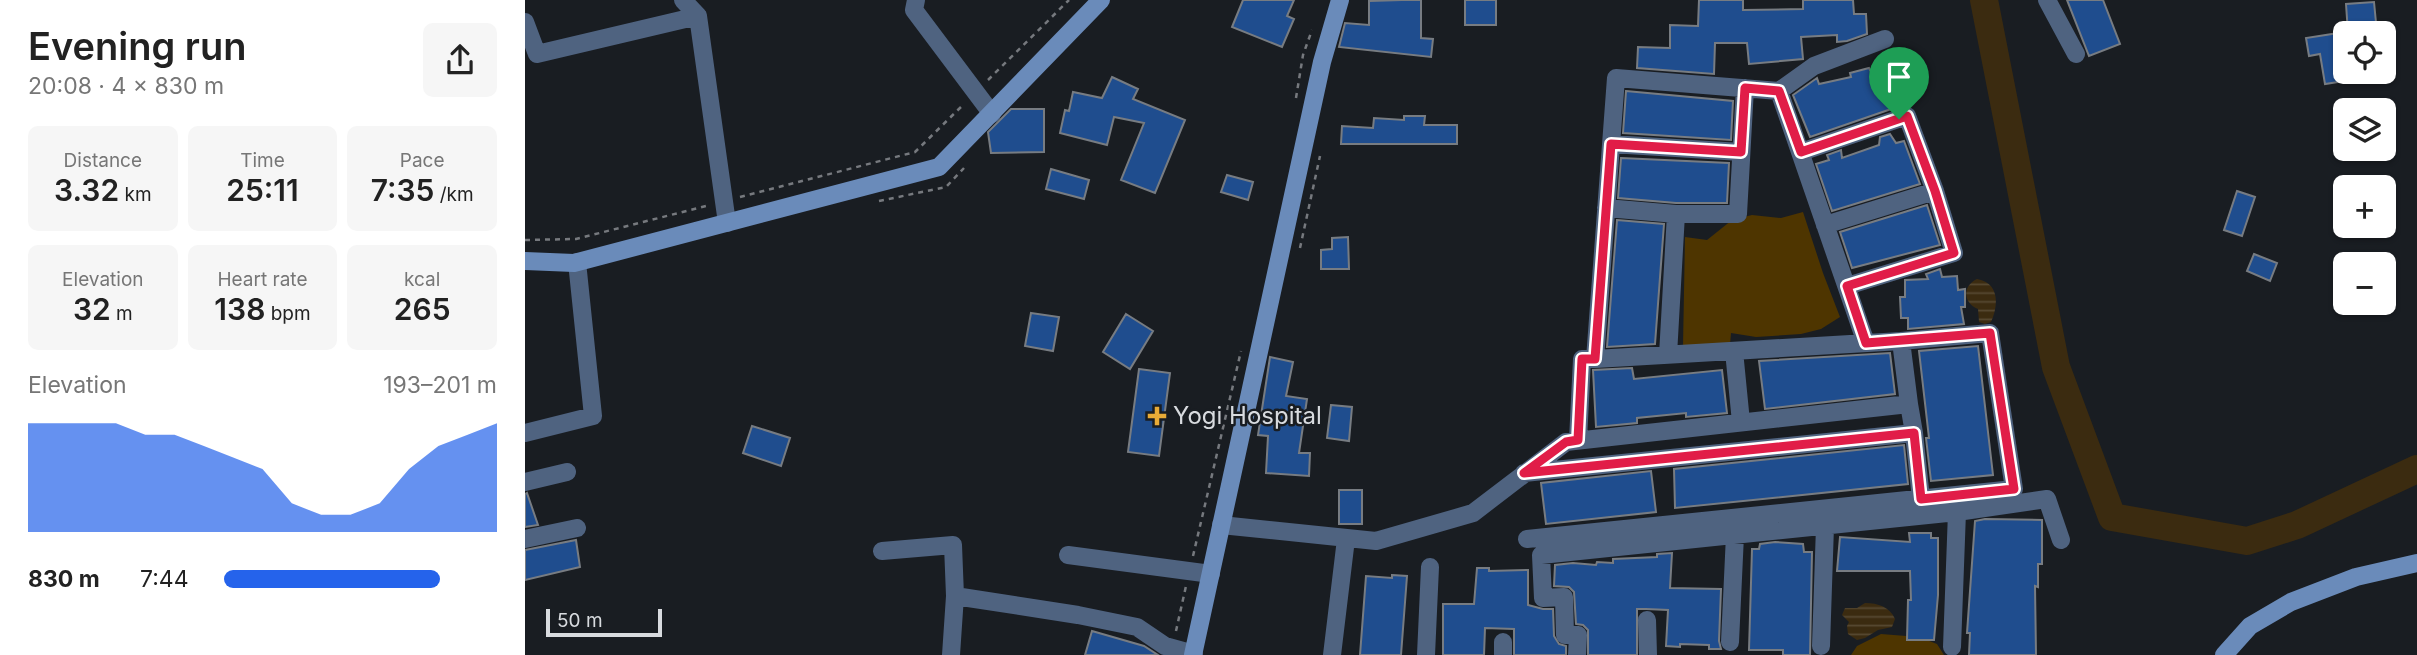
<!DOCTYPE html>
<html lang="en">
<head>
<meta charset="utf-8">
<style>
  :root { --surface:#fff; --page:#f6f6f6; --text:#222; --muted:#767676; --accent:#2563eb }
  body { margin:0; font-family:Inter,sans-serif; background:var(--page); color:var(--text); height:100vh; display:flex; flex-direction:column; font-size:26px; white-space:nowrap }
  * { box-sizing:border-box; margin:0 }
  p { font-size:23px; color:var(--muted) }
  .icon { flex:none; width:38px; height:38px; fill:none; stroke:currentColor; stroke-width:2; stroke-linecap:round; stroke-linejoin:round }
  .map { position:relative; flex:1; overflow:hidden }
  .side { display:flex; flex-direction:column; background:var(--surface); width:525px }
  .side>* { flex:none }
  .fabs { position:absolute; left:1808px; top:21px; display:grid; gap:14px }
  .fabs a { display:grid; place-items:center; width:63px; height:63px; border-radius:10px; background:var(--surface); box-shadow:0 2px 5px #0004; font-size:35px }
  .scale { position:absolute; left:21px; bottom:18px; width:116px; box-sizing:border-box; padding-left:7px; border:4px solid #d8dbdf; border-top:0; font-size:19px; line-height:24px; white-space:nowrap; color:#d8dbdf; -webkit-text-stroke:5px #191d22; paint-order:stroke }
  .pin { position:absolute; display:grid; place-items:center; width:60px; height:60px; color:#fff; margin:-72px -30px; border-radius:50% 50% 50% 0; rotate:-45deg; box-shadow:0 0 7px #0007 }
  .pin .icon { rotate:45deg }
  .round { display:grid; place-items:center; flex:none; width:74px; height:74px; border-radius:10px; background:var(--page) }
  .summary { display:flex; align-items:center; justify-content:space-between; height:119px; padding:0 28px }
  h1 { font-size:38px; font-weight:600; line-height:52px }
  .metrics { display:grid; grid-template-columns:repeat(3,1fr); gap:10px; height:119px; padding:7px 28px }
  .metrics div { display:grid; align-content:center; border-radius:10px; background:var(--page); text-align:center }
  .metrics b { font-size:30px; font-weight:600 }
  .metrics small { font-size:19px; font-weight:400 }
  .metrics p { font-size:19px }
  .chart { height:196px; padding:14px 28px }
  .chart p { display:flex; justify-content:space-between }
  .chart svg { width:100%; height:126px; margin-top:7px; fill:var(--accent); opacity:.7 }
  ul { padding:0 28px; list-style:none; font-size:23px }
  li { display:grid; grid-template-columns:112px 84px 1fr; align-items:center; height:52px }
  li i { height:18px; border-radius:9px; background:var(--accent) }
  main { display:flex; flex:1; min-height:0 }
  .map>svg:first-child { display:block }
</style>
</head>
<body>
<main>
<section class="side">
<div class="summary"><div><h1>Evening run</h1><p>20:08 · 4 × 830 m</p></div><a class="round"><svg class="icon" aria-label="share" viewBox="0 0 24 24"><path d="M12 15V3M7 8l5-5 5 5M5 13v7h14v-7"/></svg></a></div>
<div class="metrics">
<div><p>Distance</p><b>3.32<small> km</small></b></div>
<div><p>Time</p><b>25:11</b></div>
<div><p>Pace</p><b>7:35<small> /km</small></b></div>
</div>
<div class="metrics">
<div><p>Elevation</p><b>32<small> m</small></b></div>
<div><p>Heart rate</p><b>138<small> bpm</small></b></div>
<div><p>kcal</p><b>265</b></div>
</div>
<div class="chart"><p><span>Elevation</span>193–201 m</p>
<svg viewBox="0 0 160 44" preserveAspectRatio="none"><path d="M0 44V6L10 6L20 6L30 6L40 10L50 10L60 14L70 18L80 22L90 34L100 38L110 38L120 34L130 22L140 14L150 10L160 6V44z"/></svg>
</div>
<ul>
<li><b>830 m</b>7:44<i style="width:79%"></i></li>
</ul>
</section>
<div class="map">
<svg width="1892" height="655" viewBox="0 0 1892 655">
  <defs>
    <pattern id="water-rules" width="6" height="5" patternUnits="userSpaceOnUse" patternTransform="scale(1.75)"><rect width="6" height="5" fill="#3b2b10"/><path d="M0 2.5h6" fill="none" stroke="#574932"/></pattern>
  </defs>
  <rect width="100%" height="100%" fill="#191d22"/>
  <!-- park -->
  <path fill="#4e3500" d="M1278 212 1298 273 1315 317 1296 329 1276 334 1231 337 1206 333 1205 345 1158 346 1160 237 1182 240 1207 220 1227 215 1256 218Z
    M1356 634 1394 637 1412 644 1419 655H1326L1332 646Z"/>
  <!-- water -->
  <path fill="url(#water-rules)" d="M1452 279C1474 283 1474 304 1466 322L1460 324 1454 322 1453 309C1438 303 1437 286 1452 279Z
    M1340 603C1353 603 1365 607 1370 619L1367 627 1353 630 1340 638 1332 640 1323 634 1322 626 1324 622 1317 615 1320 608H1332Z"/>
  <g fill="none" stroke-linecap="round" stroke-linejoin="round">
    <!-- river -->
    <path stroke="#3b2b10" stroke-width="28" d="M1459 0 1531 367 1587 517 1722 541 1772 525 1892 469"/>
  </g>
  <!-- building -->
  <path fill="#1f4d8e" stroke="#777c82" stroke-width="2" d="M718 0H769L762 16 769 19 757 47 707 27Z
    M877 0H896V38L908 39 906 57 814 47 820 23 844 25V1Z
    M940 0H971V25H940Z
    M1174 0H1218V10L1278 9V0H1328L1329 14H1341L1342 34 1322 41 1312 42V35L1276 37 1278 59 1224 64 1222 43H1190L1189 74 1112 68 1113 47 1145 48V25L1173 26Z
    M1542 0H1578L1595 44 1564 56Z
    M1849 2 1852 33H1823L1821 4Z
    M1820 32V81L1800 84 1795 54 1784 56 1781 38Z
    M1344 68 1345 70 1355 68 1361 96 1369 94 1372 107 1285 137 1268 95 1292 78 1294 84 1326 77 1325 73Z
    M587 77 613 89 608 99 660 120 630 193 596 180 619 123 589 117 582 145 535 133 540 110 544 111 548 92 577 98Z
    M1101 91 1208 101 1206 140 1098 133Z
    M486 109H519V152L466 153 463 132Z
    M879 116H900L899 125H932V144H816L817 126 848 128 849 118 879 120Z
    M1365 134 1371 143 1379 141 1395 184 1307 211 1291 164 1304 160 1302 155 1316 150 1317 158 1354 145 1355 137Z
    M1096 158 1204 163 1202 203H1151L1093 198Z
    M526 169 564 180 559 199 521 189Z
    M702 175 728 182 723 200 696 192Z
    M1712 191 1730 197 1717 236 1699 230Z
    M1402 205 1415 245 1327 268 1315 232Z
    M1092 220 1139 224 1130 344 1082 347Z
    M823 237 824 269H796V250L807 249V238Z
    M1729 254 1752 263 1745 281 1722 271Z
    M1415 269 1417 277 1432 276 1433 290 1440 289V307H1436L1439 324 1383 329V318H1376L1375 297H1380V280L1403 279 1401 274Z
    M506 313 534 317 528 351 500 346Z
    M601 314 628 331 605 369 578 352Z
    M1453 346 1468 475 1406 481 1401 438H1404L1394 351Z
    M1365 353 1370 394 1240 409 1234 361Z
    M745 357 768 362 761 396 782 399 774 453H785L784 476 741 473 743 436 733 435Z
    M1107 368 1109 379 1197 370 1202 413 1161 417V413L1112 418V423L1071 427 1068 370Z
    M614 369 645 373 634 456 603 452Z
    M806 405 827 407 824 441 802 438Z
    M227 426 265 438 256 466 218 453Z
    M1379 445 1383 484 1150 508 1149 469Z
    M1126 471 1131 512 1021 524 1016 483Z
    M814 490H837V524H814Z
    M2 493 13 525 0 527V494Z
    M1460 519 1517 520V564H1513V587L1510 586 1511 655H1444L1445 633H1442L1450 521Z
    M1384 533H1406V538H1413V595L1409 640H1382L1383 600H1386L1385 571H1312L1315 537 1385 542Z
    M51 540 55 567 0 580V550Z
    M1250 542 1278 544 1279 552H1287L1285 655H1258V650H1224L1227 549H1234L1235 544Z
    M1147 553 1145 588 1196 589 1194 641 1196 649H1184V645L1155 644V647L1141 646 1143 610 1121 609H1112V655H1063V630L1058 625 1051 624 1049 592 1044 587 1029 586 1030 565 1048 563 1071 565 1072 562 1088 563V559L1132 557V554Z
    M952 568H964V571L1003 570V605L1018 609H1028L1029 636 1034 644 1041 646V655H989V629L960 628 959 655H918V604H949Z
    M867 575 882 576 876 655H835L841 576 867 578Z
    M567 631 619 646 633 655H560Z"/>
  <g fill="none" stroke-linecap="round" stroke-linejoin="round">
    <!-- path -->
    <path stroke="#76797e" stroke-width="2.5" stroke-dasharray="5 5" stroke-linecap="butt" d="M463 80 544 0
      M771 98 778 55 787 30
      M215 197 390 152 439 104
      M354 201 421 187 439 168
      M0 240 51 239 185 205
      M775 248 795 156
      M668 556 716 351
      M651 631 661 586"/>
    <!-- street -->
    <path stroke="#4f6380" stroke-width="18" d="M158 0 173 16 202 223
      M391 0 389 10 467 114
      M1522 0 1551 54
      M0 22 12 54 173 16
      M1254 91 1289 66 1360 39
      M1086 144 1216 152
      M1276 152 1382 116 1410 191
      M1081 208 1151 214
      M1300 225 1410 191 1429 253 1322 286
      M1209 351 1216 422
      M1143 355 1151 214H1213L1220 88
      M0 433 68 416 52 262
      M1389 433 1396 499
      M1053 440 1057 359H1070
      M999 473 1389 433 1384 404
      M0 482 42 472
      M696 525 851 541 948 513 1041 442 1384 404 1376 341C1274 347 1172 353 1070 359L1091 78 1254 91 1341 343
      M0 539 52 528
      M1002 539 1489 489 1465 333 1376 341
      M357 551 428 545 430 596 426 655
      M543 555 686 574
      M430 596 553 615 612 627 640 646 669 654
      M1122 620 1123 655
      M1205 642 1210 535
      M1296 646 1300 526
      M1427 647 1432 512
      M807 655 821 539
      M901 655 905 567
      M978 655V642
      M1052 655 1053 635H1040L1039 597 1018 598 1016 555 1432 512 1522 499 1536 540"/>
    <!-- secondary -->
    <path stroke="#6a8bba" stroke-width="18" d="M0 261 49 263 414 167 576 0
      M668 655 797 62 815 0
      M1699 655 1725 626 1766 602 1831 577 1892 563"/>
  </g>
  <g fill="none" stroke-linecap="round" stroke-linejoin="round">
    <!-- route casing -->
    <g stroke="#fff" stroke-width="14">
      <path id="route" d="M1220 88 1254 91 1276 152 1382 116 1410 191 1429 253 1322 286 1341 343 1465 333 1489 489 1396 499 1389 433 999 473 1041 442 1053 440 1057 359H1070L1086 144 1216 152Z"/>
    </g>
    <!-- route -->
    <use href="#route" stroke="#e11d48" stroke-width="9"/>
  </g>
  <!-- markers -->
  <path fill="#e8ab37" stroke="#191d22" stroke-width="2.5" d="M628.5 405.5h7v7h7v7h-7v7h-7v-7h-7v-7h7z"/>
  <g text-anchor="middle" stroke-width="5" stroke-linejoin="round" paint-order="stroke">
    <!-- poi labels -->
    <g font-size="24" fill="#d8dbdf" stroke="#191d22" text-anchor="start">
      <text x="648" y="424">Yogi Hospital</text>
    </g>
  </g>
</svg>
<div class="fabs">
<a><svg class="icon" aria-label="locate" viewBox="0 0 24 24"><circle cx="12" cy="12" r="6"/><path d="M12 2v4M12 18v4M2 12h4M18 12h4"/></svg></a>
<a><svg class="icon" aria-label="layers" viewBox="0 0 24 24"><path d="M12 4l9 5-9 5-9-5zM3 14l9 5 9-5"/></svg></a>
<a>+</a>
<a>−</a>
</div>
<div class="scale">50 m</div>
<div class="pin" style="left:1374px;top:119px;background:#1e9e55"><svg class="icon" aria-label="arrive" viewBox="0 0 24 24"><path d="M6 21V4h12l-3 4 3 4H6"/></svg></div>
</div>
</main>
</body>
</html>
